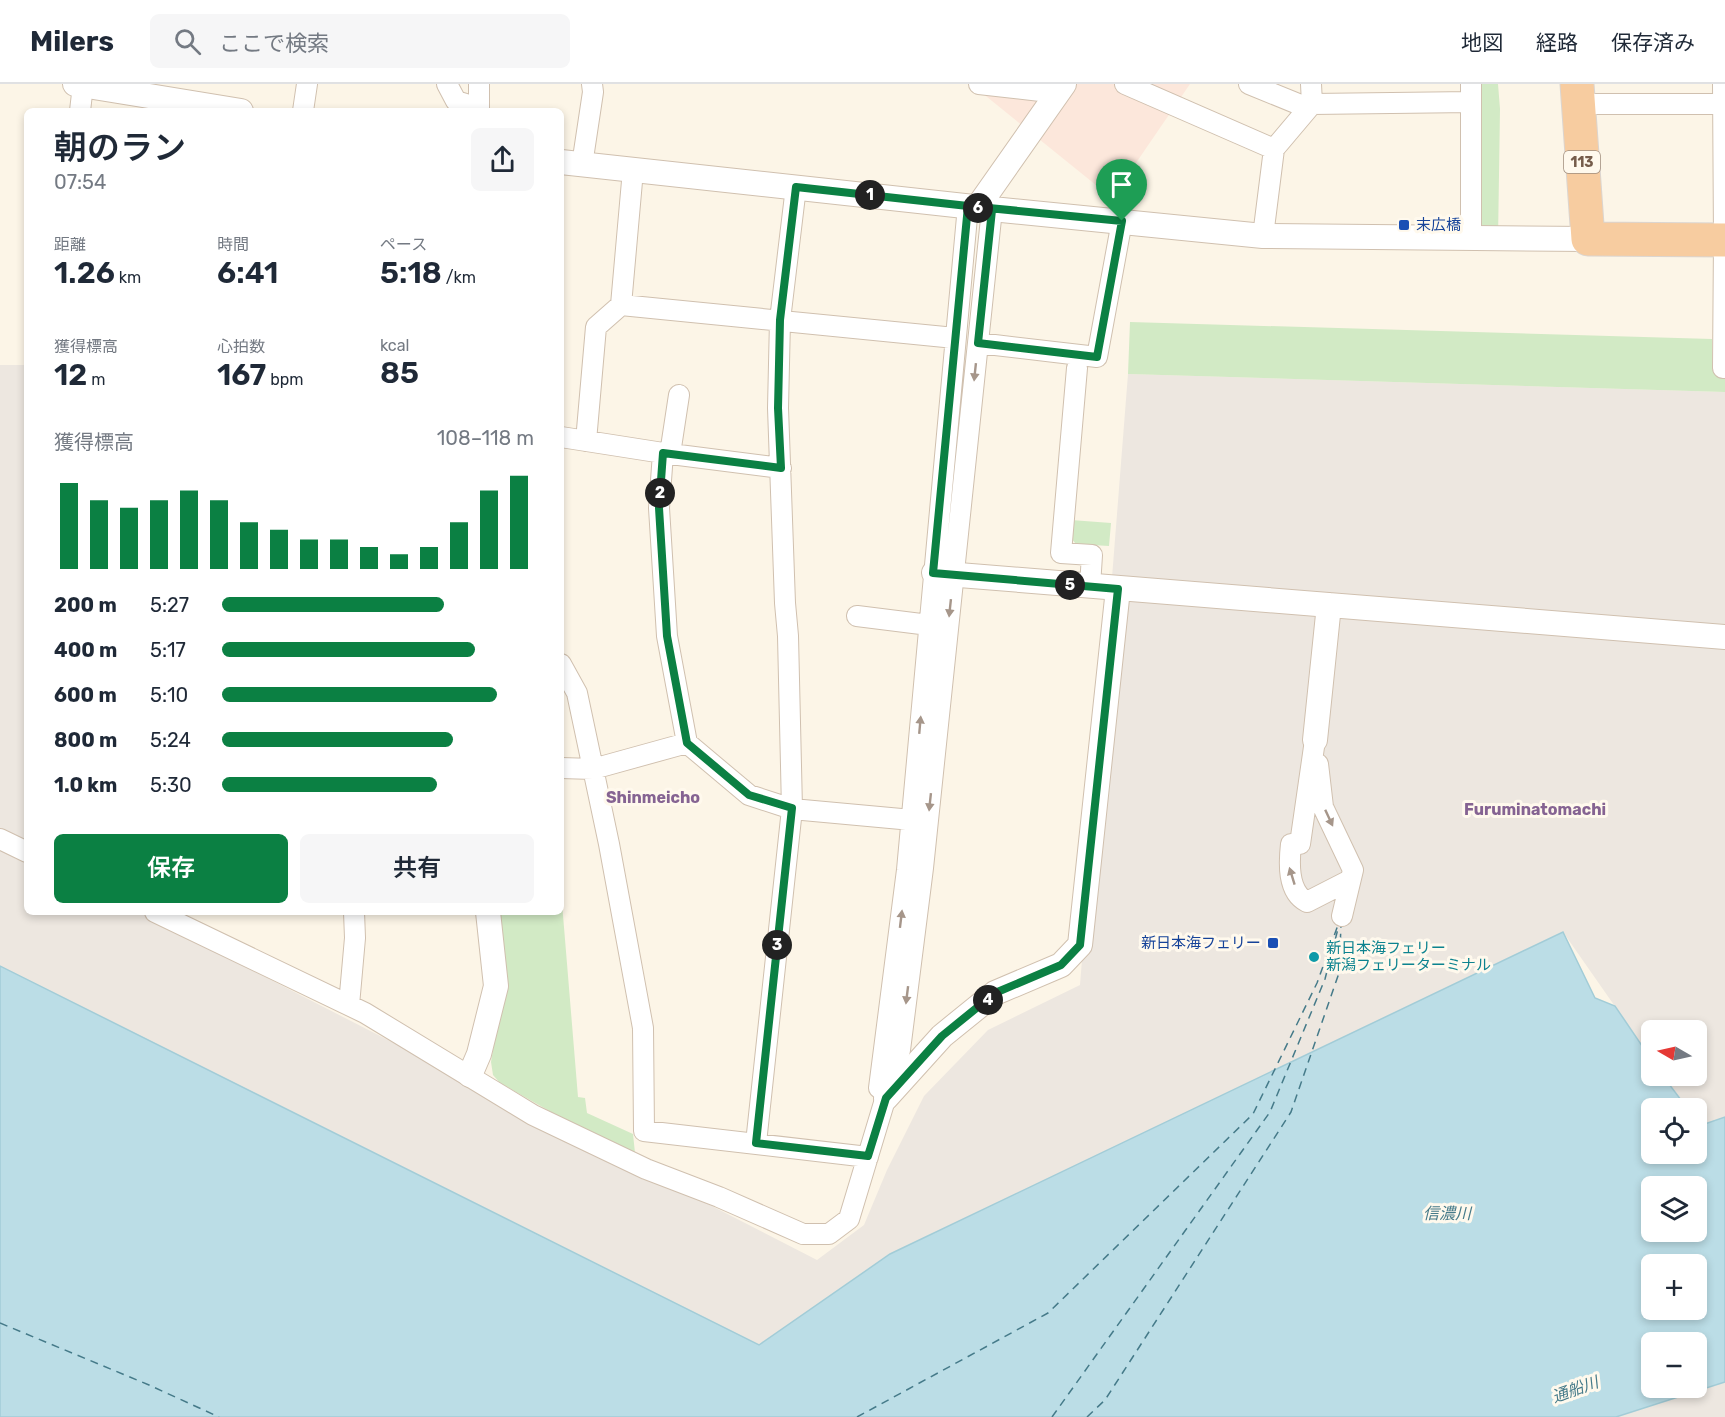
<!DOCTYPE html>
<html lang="ja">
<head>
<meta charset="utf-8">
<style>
  :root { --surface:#fff; --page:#f6f6f7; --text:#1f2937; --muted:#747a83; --line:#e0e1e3; --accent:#0b8043 }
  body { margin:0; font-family:Rubik,"Noto Sans JP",sans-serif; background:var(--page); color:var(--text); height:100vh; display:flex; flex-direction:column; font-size:22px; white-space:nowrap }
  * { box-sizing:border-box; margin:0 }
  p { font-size:20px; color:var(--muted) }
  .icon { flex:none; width:33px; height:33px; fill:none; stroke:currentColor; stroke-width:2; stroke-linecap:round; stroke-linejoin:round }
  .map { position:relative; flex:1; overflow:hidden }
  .sheet { position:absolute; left:24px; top:24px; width:540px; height:807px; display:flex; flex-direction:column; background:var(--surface); border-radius:9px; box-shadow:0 3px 9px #0003 }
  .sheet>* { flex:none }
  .needle { width:39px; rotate:279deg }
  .fabs { position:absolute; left:1641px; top:936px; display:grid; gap:12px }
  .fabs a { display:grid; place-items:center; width:66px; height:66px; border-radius:9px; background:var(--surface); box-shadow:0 3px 9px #0003; font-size:30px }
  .pin { position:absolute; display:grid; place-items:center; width:51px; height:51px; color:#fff; margin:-62px -26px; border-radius:50% 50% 50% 0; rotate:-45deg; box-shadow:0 0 6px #0007 }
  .pin .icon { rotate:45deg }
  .km { position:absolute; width:30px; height:30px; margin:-15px; border-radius:50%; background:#222; color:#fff; font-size:16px; line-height:30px; text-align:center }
  .round { display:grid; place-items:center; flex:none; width:63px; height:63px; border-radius:9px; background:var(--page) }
  .head { display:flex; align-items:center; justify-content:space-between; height:102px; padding:0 30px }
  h1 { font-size:33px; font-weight:600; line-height:45px }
  .figures { display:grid; grid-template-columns:repeat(3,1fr); gap:9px; height:102px; padding:6px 30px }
  .figures div { display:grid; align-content:center }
  .figures b { font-size:30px; font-weight:600 }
  .figures small { font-size:16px; font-weight:400 }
  .figures p { font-size:16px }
  .chart { height:168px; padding:12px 30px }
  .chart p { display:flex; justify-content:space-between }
  .chart svg { width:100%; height:108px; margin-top:6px; stroke:var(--accent); stroke-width:6 }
  .primary-button { display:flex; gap:12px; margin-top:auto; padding:12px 30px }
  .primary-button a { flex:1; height:69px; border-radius:9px; background:var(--accent); color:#fff; font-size:24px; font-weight:600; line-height:69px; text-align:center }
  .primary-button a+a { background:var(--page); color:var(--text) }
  ul { padding:0 30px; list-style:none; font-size:20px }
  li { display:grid; grid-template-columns:96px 72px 1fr; align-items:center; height:45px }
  li i { height:15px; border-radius:8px; background:var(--accent) }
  header { display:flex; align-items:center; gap:36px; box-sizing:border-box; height:84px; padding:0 30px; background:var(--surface); border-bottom:2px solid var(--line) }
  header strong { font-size:28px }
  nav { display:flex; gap:33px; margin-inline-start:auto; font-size:21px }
  .search { width:420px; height:54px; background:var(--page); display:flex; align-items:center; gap:15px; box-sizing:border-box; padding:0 21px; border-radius:9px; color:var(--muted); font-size:22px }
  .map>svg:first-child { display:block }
</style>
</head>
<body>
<header>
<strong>Milers</strong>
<div class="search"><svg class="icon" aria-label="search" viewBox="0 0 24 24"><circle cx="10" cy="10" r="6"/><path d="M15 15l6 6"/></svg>ここで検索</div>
<nav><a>地図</a><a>経路</a><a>保存済み</a></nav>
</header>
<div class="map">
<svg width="1725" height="1333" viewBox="0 0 1725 1333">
  <rect width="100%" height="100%" fill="#fcf5e7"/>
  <!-- commercial -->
  <path fill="#fce7db" d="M971 0H1190L1112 114Z"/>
  <!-- industrial -->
  <path fill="#ede7e0" d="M0 281H27V828H187L189 854 817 1176 864 1141 887 1086 924 1012 988 946 1080 901 1128 290 1725 308V1033L1699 1042 1697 1038 1696 1024H1687L1664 992H1696V946H1652L1651 974 1563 848 890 1170 759 1261 0 882Z
    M1725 1298V1333H1616Z"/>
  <!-- green -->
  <path fill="#d2eac5" d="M1471 0H1498L1500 25 1498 156 1471 155Z
    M1130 238 1712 255V286H1725V308L1128 290Z
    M1071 436 1111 439 1109 462 1076 460 1070 453Z
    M562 819 578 1013 585 1014 587 1029 633 1050 635 1069 594 1050 553 1029 500 999 493 991 491 978 503 905 500 828H561Z"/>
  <!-- water -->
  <path fill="#bbdde6" stroke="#a2ccd7" stroke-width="1.5" fill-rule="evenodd" d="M1563 848 1595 914 1615 922 1651 975 1652 992H1663L1687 1024H1652V1070H1696L1697 1038 1699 1042 1725 1033V1298L1616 1333H0V882L759 1261 890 1170ZM1652 1102H1696V1148H1652ZM1652 1180H1696V1226H1652ZM1652 1258H1696V1304H1652Z"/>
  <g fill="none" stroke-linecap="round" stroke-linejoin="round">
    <!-- ferry -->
    <path stroke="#457a89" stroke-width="1.5" stroke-dasharray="8 6" stroke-linecap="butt" d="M0 1239 149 1301 219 1333
      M857 1333 1048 1229 1253 1030 1317 899 1338 841
      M1052 1333 1270 1028 1325 895 1339 841
      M1087 1333 1105 1316 1291 1028 1339 889 1341 841"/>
    <!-- minor casing -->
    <g stroke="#d0c0af" stroke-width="22">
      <path id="minor" d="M447 0 456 17 479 24
        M979 0 1058 9
        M1125 0 1274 65
        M1249 0 1308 24
        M1723 0 1724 156 1723 284H1725
        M1312 20 1471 18
        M1578 20H1725
        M80 27 83 1
        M303 27 307 0
        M479 27V0
        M582 81 593 8 592 0
        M1263 152 1274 65 1312 20 1311 0
        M1471 155V0
        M621 221 955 254
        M978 259 1097 273 1122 137
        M1077 284 1061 469 1092 471 1090 502
        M561 353 663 369 781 384
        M586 357 596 243 621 221 633 86
        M663 369 659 424 667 552 687 659 749 711 792 725 912 736
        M670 370 679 311
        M857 532 929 541
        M561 580 577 609 609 760 643 944 644 1047 868 1073
        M1315 656 1300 760H1291C1289 778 1287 808 1307 818L1350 796
        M1318 680 1323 723 1353 786 1342 832
        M561 684 593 685 687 659
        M0 755 27 768
        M155 828 365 929 533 1031 646 1085 719 1113 803 1150H829L849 1135 900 966 923 784 992 125
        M349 921 355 854 354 828
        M879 1004 907 786 968 122
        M756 1059 792 725 788 552 785 519 778 324 780 236 796 103"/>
    </g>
    <!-- tertiary casing -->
    <g stroke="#d0c0af" stroke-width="26">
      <path id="tertiary" d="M75 0 241 27
        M561 78 992 125 1263 152 1588 155
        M977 124 1064 0
        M934 489 1725 553
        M1315 656 1329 521
        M470 991 479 970 496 902 488 828
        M886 1014 942 952 995 909 1061 881 1080 861 1118 505"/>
    </g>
    <!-- trunk casing -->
    <g stroke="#dbd5d0" stroke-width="35">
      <path id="trunk" d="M1577 0 1588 155 1725 156"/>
    </g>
    <!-- minor -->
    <use href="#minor" stroke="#fff" stroke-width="20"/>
    <!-- tertiary -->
    <use href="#tertiary" stroke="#fff" stroke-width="24"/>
    <!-- trunk -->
    <use href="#trunk" stroke="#f7cca0" stroke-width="33"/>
  </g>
  <!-- one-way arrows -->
  <defs><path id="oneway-solid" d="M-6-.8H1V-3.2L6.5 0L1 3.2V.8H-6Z" transform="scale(1.5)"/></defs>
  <g fill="#a6968a">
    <use href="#oneway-solid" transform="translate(975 288) rotate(96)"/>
    <use href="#oneway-solid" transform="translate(950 524) rotate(96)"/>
    <use href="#oneway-solid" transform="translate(920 641) rotate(-85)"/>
    <use href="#oneway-solid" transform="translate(930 718) rotate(96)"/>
    <use href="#oneway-solid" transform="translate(1329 734) rotate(65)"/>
    <use href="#oneway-solid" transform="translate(1292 792) rotate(-107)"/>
    <use href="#oneway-solid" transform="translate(901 835) rotate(-83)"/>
    <use href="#oneway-solid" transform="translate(907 911) rotate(97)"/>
  </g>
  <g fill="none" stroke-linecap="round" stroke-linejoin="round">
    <!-- route casing -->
    <g stroke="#fff" stroke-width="12">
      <path id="route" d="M1122 137 1097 273 978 259 992 126 968 122 796 103 780 236 778 324 781 384 663 369 659 424 667 552 687 659 749 711 792 724 756 1059 868 1072 886 1014 942 952 995 909 1061 881 1080 861 1118 505 933 489 968 122 1122 137"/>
    </g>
    <!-- route -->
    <use href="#route" stroke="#0b8043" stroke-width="8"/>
  </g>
  <!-- markers -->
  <g fill="#1a4fb4" stroke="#fff9ed" stroke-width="2">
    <rect x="1398" y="135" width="12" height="12" rx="3"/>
    <rect x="1267" y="853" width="12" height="12" rx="3"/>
  </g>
  <circle fill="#0f9aa8" stroke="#fff9ed" stroke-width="2" cx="1314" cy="873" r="6"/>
  <g text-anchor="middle" stroke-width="6" stroke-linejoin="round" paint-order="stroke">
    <!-- shield labels -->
    <rect fill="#fff9ed" stroke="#9f8c7c" stroke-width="1.5" x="1564" y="67" width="36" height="22" rx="4.5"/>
    <g font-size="14" font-weight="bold" fill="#765d4b">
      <text x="1582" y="83">113</text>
    </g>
    <!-- transit labels -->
    <g font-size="15" fill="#164399" stroke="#fff9ed" text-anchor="start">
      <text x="1416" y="146">末広橋</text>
      <text x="1261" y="864" text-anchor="end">新日本海フェリー</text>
    </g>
    <!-- culture labels -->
    <g font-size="15" fill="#0d838f" stroke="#fff9ed" text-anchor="start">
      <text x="1326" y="869">新日本海フェリー<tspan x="1326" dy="17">新潟フェリーターミナル</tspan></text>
    </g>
    <!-- neighbourhood labels -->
    <g font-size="16" font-weight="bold" fill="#856392" stroke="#fff9ed">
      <text x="653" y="719">Shinmeicho</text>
      <text x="1535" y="731">Furuminatomachi</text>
    </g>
    <!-- water labels -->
    <g font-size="16" font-style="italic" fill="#457a89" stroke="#fff9ed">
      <text x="1447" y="1135">信濃川</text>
      <text transform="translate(1575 1305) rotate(-20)" y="6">通船川</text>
    </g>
  </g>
</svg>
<div class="fabs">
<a><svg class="needle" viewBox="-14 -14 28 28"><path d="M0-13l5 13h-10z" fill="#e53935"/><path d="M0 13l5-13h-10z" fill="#747a83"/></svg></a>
<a><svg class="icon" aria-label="locate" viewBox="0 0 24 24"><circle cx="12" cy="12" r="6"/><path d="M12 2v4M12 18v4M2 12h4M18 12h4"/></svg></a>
<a><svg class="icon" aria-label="layers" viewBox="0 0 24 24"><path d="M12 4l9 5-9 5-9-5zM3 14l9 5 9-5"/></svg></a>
<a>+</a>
<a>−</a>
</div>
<div class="pin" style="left:1122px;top:137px;background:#1e9e55"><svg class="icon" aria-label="arrive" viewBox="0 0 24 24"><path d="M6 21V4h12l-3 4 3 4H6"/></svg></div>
<b class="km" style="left:870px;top:111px">1</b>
<b class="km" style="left:660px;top:409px">2</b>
<b class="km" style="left:777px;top:861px">3</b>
<b class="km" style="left:988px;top:916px">4</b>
<b class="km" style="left:1070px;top:501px">5</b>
<b class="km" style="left:978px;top:124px">6</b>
<section class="sheet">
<div class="head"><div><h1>朝のラン</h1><p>07:54</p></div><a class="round"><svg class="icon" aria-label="share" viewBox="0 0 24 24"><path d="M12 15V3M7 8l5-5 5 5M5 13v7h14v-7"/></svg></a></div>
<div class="figures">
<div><p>距離</p><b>1.26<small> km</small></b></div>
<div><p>時間</p><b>6:41</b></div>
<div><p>ペース</p><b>5:18<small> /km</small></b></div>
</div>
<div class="figures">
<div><p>獲得標高</p><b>12<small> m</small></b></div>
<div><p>心拍数</p><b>167<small> bpm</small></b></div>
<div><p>kcal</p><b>85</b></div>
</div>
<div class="chart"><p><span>獲得標高</span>108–118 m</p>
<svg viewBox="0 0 160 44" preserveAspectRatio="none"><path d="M5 44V9M15 44V16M25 44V19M35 44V16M45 44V12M55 44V16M65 44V25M75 44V28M85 44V32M95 44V32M105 44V35M115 44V38M125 44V35M135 44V25M145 44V12M155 44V6"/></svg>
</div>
<ul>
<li><b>200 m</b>5:27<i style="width:71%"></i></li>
<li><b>400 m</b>5:17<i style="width:81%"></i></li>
<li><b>600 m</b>5:10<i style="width:88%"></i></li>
<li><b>800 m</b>5:24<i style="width:74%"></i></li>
<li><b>1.0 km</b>5:30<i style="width:69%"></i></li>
</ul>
<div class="primary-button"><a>保存</a><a>共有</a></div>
</section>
</div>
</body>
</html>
